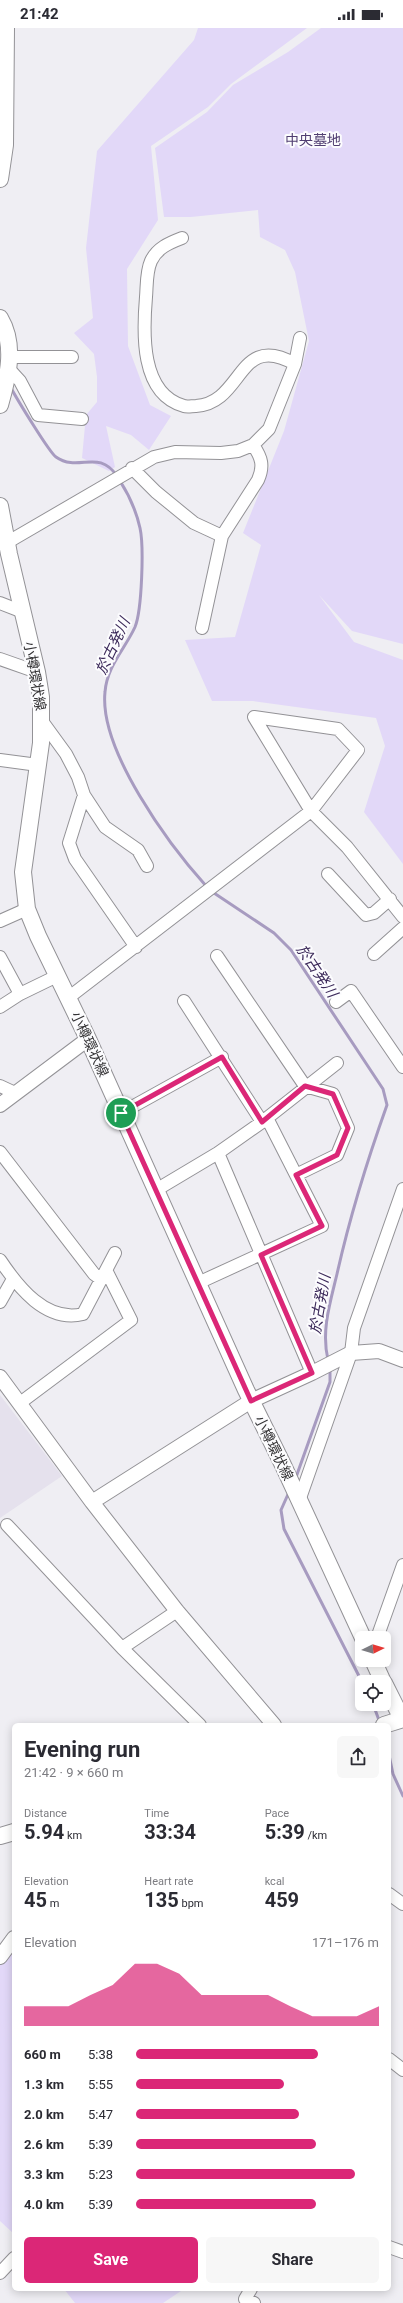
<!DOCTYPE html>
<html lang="en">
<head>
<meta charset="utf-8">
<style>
  :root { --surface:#fff; --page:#f7f7f7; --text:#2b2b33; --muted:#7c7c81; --accent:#db2777 }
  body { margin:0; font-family:Roboto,"Noto Sans JP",sans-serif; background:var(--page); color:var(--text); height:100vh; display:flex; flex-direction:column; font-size:15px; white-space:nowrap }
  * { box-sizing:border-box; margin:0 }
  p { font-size:13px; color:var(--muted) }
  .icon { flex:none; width:22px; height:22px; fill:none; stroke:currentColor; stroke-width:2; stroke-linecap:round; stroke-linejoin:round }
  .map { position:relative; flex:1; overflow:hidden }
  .drawer { position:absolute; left:12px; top:1695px; width:379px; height:568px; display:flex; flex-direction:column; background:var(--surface); border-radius:6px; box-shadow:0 2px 10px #0003 }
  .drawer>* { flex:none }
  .needle { width:26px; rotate:85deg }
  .buttons { position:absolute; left:355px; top:1603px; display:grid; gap:8px }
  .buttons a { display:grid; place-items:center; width:36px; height:36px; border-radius:6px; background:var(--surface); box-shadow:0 2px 10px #0003; font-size:20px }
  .pin { position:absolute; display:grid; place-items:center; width:34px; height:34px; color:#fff; margin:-17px; border:2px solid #fff; border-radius:50%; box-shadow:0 1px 4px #0007 }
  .round { display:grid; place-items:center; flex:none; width:42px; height:42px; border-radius:6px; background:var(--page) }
  .overview { display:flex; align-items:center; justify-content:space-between; height:68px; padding:0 12px }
  h1 { font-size:22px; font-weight:700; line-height:30px }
  .metrics { display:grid; grid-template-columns:repeat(3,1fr); gap:6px; height:68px; padding:4px 12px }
  .metrics div { display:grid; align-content:center }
  .metrics b { font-size:20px; font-weight:700 }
  .metrics small { font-size:11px; font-weight:400 }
  .metrics p { font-size:11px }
  .chart { height:112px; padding:8px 12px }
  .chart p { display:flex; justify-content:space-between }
  .chart svg { width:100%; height:72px; margin-top:4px; fill:var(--accent); opacity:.7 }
  .button { display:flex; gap:8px; margin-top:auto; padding:8px 12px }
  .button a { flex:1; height:46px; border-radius:6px; background:var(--accent); color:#fff; font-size:16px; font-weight:700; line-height:46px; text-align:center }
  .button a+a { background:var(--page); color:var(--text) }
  ul { padding:0 12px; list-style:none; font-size:13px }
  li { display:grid; grid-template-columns:64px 48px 1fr; align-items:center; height:30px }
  li i { height:10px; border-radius:5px; background:var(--accent) }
  .status { display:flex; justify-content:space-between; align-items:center; height:28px; padding:0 20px; background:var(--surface); direction:ltr }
  .status svg { height:11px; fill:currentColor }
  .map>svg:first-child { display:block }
</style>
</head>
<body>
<div class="status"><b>21:42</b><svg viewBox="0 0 49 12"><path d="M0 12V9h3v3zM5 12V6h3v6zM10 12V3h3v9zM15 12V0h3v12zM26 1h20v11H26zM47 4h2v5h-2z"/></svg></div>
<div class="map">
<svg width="403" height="2275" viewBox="0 0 403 2275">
  <rect width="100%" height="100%" fill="#efeef3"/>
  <!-- built -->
  <path fill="#e5e1ed" d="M0 1367 62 1448 0 1490Z"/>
  <!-- green -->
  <path fill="#e2d8f8" d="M198 0H307L231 56 208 79 151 118 158 192 127 241 128 318 150 377 171 388 149 422 131 407 106 398 115 439 109 443 82 430 86 387 97 374V349L94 326 74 305 93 290 86 220 97 123 194 12Z
    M321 0H403V616L352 603 319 567 354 614 403 632V836L364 784 385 718 376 690 253 673H212L185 612 235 609 261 517 243 505 284 403 309 313 295 244 285 222 260 209 258 182 191 189H164L155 120 207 84 233 57 288 24Z
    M14 1912V2206L0 2193V1933Z
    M64 2261H184L163 2275H75Z"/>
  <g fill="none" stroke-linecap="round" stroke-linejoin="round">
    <!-- stream -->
    <path stroke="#a79bc0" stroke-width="3" d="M11 360C17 371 49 424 56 429 79 445 98 420 117 448
      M120 453C129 467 136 482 140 500 144 518 142 582 135 599 125 621 107 638 105 664 99 722 169 817 207 859
      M211 863 274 905 291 922 383 1061 387 1077C367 1133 350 1188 337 1246 330 1275 321 1303 328 1332
      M295 1452 330 1354V1340
      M289 1464 281 1482 284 1501 362 1654
      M373 1676 380 1695
      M389 1727 393 1746 403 1768"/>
    <!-- minor casing -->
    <g stroke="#939296" stroke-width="14">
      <path id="minor" d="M182 210C169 215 157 220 151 233 146 244 147 258 146 269 143 304 140 366 184 378 187 379 192 378 196 378 244 375 237 303 295 336
        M9 329H72
        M9 341 20 353 38 387 82 391
        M132 440 156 464 194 495 222 508
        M8 514 154 429 175 424 221 425 238 423 253 417 269 401 295 336 300 310
        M0 575 23 584
        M202 600 222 508 258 452C264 438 262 430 253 417
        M0 631 37 644
        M42 693 66 726 78 749 84 767 69 815 75 831 136 919
        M0 732 38 737
        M84 767 105 799 138 822 147 838
        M328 846 366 887 374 885 390 871
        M0 893 27 881
        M374 926 403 900
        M217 928 305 1058 333 1066 348 1100 337 1127 296 1147
        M0 929 20 966
        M68 970 311 783 358 722 338 701 254 689 311 783 347 819 403 889
        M184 973 262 1094
        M336 974 351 963 403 1039
        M0 979 20 966 57 948
        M0 1058 15 1065
        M121 1085 222 1029
        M0 1124 94 1246 101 1251
        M218 1125 312 1345
        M156 1162 218 1125 262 1094 337 1035
        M0 1232C18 1259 46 1295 83 1286L115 1225
        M198 1255 322 1198 267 1090
        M0 1274 13 1251
        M20 1375 131 1292 106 1242
        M299 1473 351 1325 354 1300 403 1161
        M7 1497 122 1620 200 1697
        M377 1610 403 1537
        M122 1620 177 1583
        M389 1866 403 1876
        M389 2031 403 2042
        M389 2219 403 2224
        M0 2245 14 2230
        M251 2261 245 2271 254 2275"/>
    </g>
    <!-- tertiary casing -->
    <g stroke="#939296" stroke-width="16">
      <path id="tertiary" d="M0 1077 88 1011
        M0 1349 92 1474 177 1583 274 1697
        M92 1474 251 1373 312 1345 351 1325 379 1323 403 1332
        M0 1929 14 1910"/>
    </g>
    <!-- secondary casing -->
    <g stroke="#939296" stroke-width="18">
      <path id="secondary" d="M0 151 5 117 6 0
        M0 290C16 317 8 349 0 377
        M0 478 9 526 37 644 41 669V715L23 844 27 881 38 908 88 1011 246 1362 283 1437 363 1610
        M373 1632 383 1654
        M384 1655 402 1691
        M384 1697 403 1691
        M0 1808 14 1804"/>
    </g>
    <!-- minor -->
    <use href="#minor" stroke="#fff" stroke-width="12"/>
    <!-- tertiary -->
    <use href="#tertiary" stroke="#fff" stroke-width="14"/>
    <!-- secondary -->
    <use href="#secondary" stroke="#fff" stroke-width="16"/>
  </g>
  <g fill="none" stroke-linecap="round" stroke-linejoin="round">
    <!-- route casing -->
    <g stroke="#fff" stroke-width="8">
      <path id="route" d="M222 1029 262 1094 305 1058 333 1066 348 1100 337 1127 296 1147 322 1198 261 1227 312 1345 251 1373 121 1085Z"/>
    </g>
    <!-- route -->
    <use href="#route" stroke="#db2777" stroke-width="5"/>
  </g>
  <g text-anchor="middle" stroke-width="4" stroke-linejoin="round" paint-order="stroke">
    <!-- park labels -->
    <g font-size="14" fill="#503e71" stroke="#fcfcfe">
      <text x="313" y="117">中央墓地</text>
    </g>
    <!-- street labels -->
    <g font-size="14" fill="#353436" stroke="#fcfcfe">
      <text transform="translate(35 648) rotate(80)" y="5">小樽環状線</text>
      <text transform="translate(90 1016) rotate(65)" y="5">小樽環状線</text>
      <text transform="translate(274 1420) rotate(64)" y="5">小樽環状線</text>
    </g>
    <!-- water labels -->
    <g font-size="15" font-style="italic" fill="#3d2b5b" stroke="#fcfcfe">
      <text transform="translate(113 618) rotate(-65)" y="5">於古発川</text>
      <text transform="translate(317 943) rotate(56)" y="5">於古発川</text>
      <text transform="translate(320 1276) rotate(-80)" y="5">於古発川</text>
    </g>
  </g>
</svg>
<div class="buttons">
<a><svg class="needle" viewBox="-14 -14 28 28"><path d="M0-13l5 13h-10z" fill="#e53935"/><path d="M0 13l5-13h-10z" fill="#7c7c81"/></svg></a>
<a><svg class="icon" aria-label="locate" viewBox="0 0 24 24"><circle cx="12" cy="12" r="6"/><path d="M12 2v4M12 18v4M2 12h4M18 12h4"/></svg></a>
</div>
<div class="pin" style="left:121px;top:1085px;background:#1e9e55"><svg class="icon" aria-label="arrive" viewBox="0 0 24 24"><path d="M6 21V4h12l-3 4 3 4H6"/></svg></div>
<section class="drawer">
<div class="overview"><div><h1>Evening run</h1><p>21:42 · 9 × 660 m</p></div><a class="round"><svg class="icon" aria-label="share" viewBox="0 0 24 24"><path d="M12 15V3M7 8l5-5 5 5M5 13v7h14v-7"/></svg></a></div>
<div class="metrics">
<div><p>Distance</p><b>5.94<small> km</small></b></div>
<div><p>Time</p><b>33:34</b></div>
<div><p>Pace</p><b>5:39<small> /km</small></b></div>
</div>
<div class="metrics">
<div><p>Elevation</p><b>45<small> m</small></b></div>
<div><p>Heart rate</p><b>135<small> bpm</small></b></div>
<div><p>kcal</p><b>459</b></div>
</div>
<div class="chart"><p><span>Elevation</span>171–176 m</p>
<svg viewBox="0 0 160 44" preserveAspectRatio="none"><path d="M0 44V32L10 32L20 32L30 25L40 19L50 6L60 6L70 12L80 25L90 25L100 25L110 25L120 32L130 38L140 38L150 38L160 32V44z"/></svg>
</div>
<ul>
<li><b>660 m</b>5:38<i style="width:75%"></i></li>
<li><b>1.3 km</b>5:55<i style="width:61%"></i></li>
<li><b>2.0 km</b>5:47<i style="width:67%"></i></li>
<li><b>2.6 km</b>5:39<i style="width:74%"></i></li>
<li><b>3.3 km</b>5:23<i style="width:90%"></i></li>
<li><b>4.0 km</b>5:39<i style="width:74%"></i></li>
</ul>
<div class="button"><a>Save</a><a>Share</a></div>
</section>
</div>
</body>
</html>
